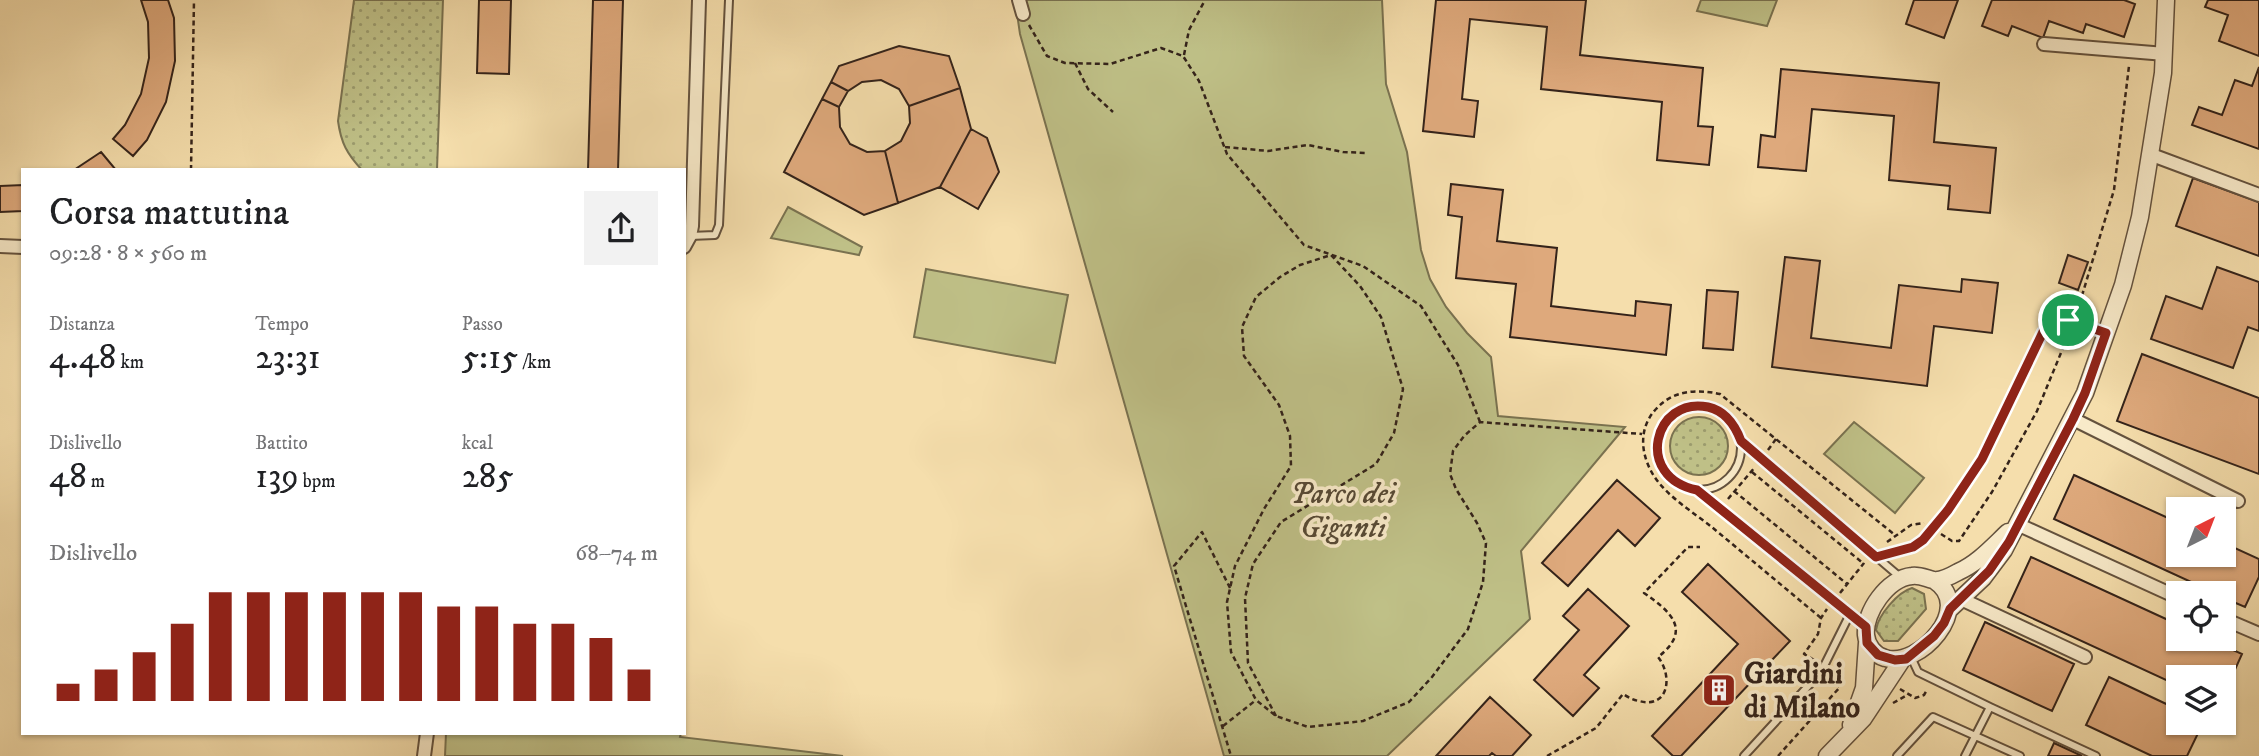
<!DOCTYPE html>
<html lang="it">
<head>
<meta charset="utf-8">
<style>
  :root { --surface:#fff; --page:#f2f2f2; --text:#202124; --muted:#757577; --accent:#8f2418 }
  body { margin:0; font-family:"IM FELL DW Pica",serif; background:var(--page); color:var(--text); height:100vh; display:flex; flex-direction:column; font-size:26px; white-space:nowrap }
  * { box-sizing:border-box; margin:0 }
  p { font-size:23px; color:var(--muted) }
  .icon { flex:none; width:38px; height:38px; fill:none; stroke:currentColor; stroke-width:2; stroke-linecap:round; stroke-linejoin:round }
  .map { position:relative; flex:1; overflow:hidden }
  .panel { position:absolute; left:21px; top:168px; width:665px; height:567px; display:flex; flex-direction:column; background:var(--surface); border-radius:0px; box-shadow:0 2px 5px #0004 }
  .panel>* { flex:none }
  .needle { width:46px; rotate:42deg }
  .tools { position:absolute; left:2166px; top:497px; display:grid; gap:14px }
  .tools a { display:grid; place-items:center; width:70px; height:70px; border-radius:0px; background:var(--surface); box-shadow:0 2px 5px #0004; font-size:35px }
  .pin { position:absolute; display:grid; place-items:center; width:60px; height:60px; color:#fff; margin:-30px; border:4px solid #fff; border-radius:50%; box-shadow:0 2px 7px #0007 }
  .round { display:grid; place-items:center; flex:none; width:74px; height:74px; border-radius:0px; background:var(--page) }
  .headline { display:flex; align-items:center; justify-content:space-between; height:119px; padding:0 28px }
  h1 { font-size:38px; font-weight:600; line-height:52px }
  .figures { display:grid; grid-template-columns:repeat(3,1fr); gap:10px; height:119px; padding:7px 28px }
  .figures div { display:grid; align-content:center }
  .figures b { font-size:35px; font-weight:600 }
  .figures small { font-size:19px; font-weight:400 }
  .figures p { font-size:19px }
  .chart { height:196px; padding:14px 28px }
  .chart p { display:flex; justify-content:space-between }
  .chart svg { width:100%; height:126px; margin-top:7px; stroke:var(--accent); stroke-width:6 }
  .map>svg:first-child { display:block }
</style>
</head>
<body>
<div class="map">
<svg width="2259" height="756" viewBox="0 0 2259 756">
  <defs>
    <pattern id="grass-dots" width="8" height="8" patternUnits="userSpaceOnUse" patternTransform="scale(1.75)"><rect width="8" height="8" fill="#bfc087"/><path d="M2 2h.1M6 6h.1" fill="none" stroke="#9c9c6e" stroke-width="1.8" stroke-linecap="round"/></pattern>
  </defs>
  <rect width="100%" height="100%" fill="#f5deac"/>
  <filter id="stains"><feTurbulence type="fractalNoise" baseFrequency=".00286" numOctaves="4"/><feColorMatrix values="0 0 0 0 .2 0 0 0 0 .09 0 0 0 0 .02 0 0 0 .5 -.17"/></filter>
  <radialGradient id="worn" r=".72"><stop offset=".6" stop-color="#630" stop-opacity="0"/><stop offset="1" stop-color="#630" stop-opacity=".3"/></radialGradient>
  <!-- grass -->
  <path fill="url(#grass-dots)" stroke="#7a7250" stroke-width="2" d="M354 0H443L437 170H362C347 154 341 143 338 121Z
    M1670 446a29 29 0 1 1 58 0a29 29 0 1 1-58 0Z
    M1912 588 1924 594 1926 609 1898 641H1884L1876 630C1878 615 1898 592 1912 588Z"/>
  <!-- park -->
  <path fill="#bfc087" stroke="#7a7250" stroke-width="2" d="M1015 0H1382L1386 84 1407 152 1421 250 1430 279 1446 307 1467 333 1491 357 1498 416 1625 427 1521 551 1530 619 1387 756H1224L1020 34Z
    M1701 0H1777L1767 26 1697 11Z
    M788 207 862 247 859 255 771 238Z
    M926 269 1068 295 1055 363 914 337Z
    M1854 422 1924 478 1895 513 1824 454Z
    M446 733H681L680 737 843 756H445Z"/>
  <!-- building -->
  <path fill="#dea97c" stroke="#34231a" stroke-width="2" d="M141 0H168L174 18 175 61 166 102 147 140 133 156 113 139 125 125 141 94 149 58 148 22Z
    M479 0H511L509 74 477 73Z
    M593 0H623L618 170H588Z
    M1436 0H1586L1580 55 1703 68 1698 126 1713 127 1709 165 1657 160 1662 102 1541 89 1547 27 1470 19 1462 99 1478 101 1474 137 1423 131Z
    M1914 0H1958L1944 38 1906 24Z
    M1992 0H2124L2135 4 2124 37 2086 24 2083 33 2049 21 2043 38 2012 26 2008 36 1982 26Z
    M2208 0H2259V56L2219 41 2228 15 2205 7Z
    M899 46 949 56 960 88 909 106 899 89 881 80 862 82 848 91 831 82 839 66Z
    M2259 67V149L2192 125 2199 107 2222 115 2235 80 2252 86Z
    M1781 69 1939 83 1934 142 1996 148 1990 213 1948 209 1950 186 1889 180 1894 116 1812 109 1806 171 1758 167 1761 135 1775 137Z
    M831 82 848 91 839 107 822 99Z
    M960 88 971 129 940 187 898 203 885 151 901 141 910 123 909 106Z
    M822 99 839 107 840 127 850 144 867 152 885 151 898 203 864 215 784 172Z
    M971 129 987 138 999 172 978 209 940 187Z
    M101 152 116 170H74Z
    M2193 178 2259 202V256L2176 226Z
    M1451 184 1503 190 1497 241 1557 248 1551 306 1635 316 1636 301 1671 305 1666 355 1510 337 1516 284 1456 278 1462 217 1448 215Z
    M23 185V211L0 212V186Z
    M2068 255 2088 262 2078 290 2059 283Z
    M1785 257 1820 261 1811 338 1891 348 1899 285 1961 292 1962 279 1998 283 1992 333 1934 326 1927 386 1772 367Z
    M2217 267 2259 282V331L2248 327 2233 368 2151 339 2166 296 2202 309Z
    M1707 290 1738 292 1733 350 1703 348Z
    M2142 354 2259 398V474L2117 421Z
    M2074 475 2179 523V555H2224V543L2259 559V577L2245 607 2224 598V593H2215L2054 519Z
    M1617 480 1660 518 1635 546 1618 530 1568 586 1542 563Z
    M2031 557 2179 625V639H2209L2242 654 2224 694V677H2179V686L2008 607Z
    M1708 564 1790 641 1681 756H1673L1652 736 1738 644 1682 592Z
    M1588 589 1629 626 1584 675 1599 688 1573 716 1534 680 1579 630 1563 616Z
    M1985 622 2074 664 2052 711 1963 670Z
    M2109 677 2179 710V723H2203L2187 756H2152L2086 725Z
    M1490 697 1531 735 1512 756H1496L1492 753 1489 756H1436Z
    M2054 743 2082 756H2048Z"/>
  <g fill="none" stroke-linecap="round" stroke-linejoin="round">
    <!-- service casing -->
    <g stroke="#64523e" stroke-width="10">
      <path id="service" d="M690 236 715 235 719 225 729 0
        M1657 448a42 42 0 1 1 84 0a42 42 0 1 1-84 0Z
        M1741 441 1900 577
        M1697 490 1864 626
        M1876 557 1913 547 1923 540 1949 510 1982 459 2043 332C2061 311 2082 324 2104 333
        M1911 657 1918 672 1990 707 1965 756
        M1990 707 2096 756
        M1744 756 1821 672 1850 614
        M1897 756 1933 717 2020 756"/>
    </g>
    <!-- minor casing -->
    <g stroke="#64523e" stroke-width="16">
      <path id="minor" d="M1019 0 1023 14
        M2044 44 2165 54
        M2152 155 2259 195
        M0 246 23 247
        M684 247 690 236 692 226 699 0
        M2073 419 2238 501
        M2017 524 2179 598
        M1961 599 2085 657
        M2224 619 2259 634
        M424 756 427 733"/>
    </g>
    <!-- tertiary casing -->
    <g stroke="#64523e" stroke-width="19">
      <path id="tertiary" d="M1935 581C1975 607 1919 669 1885 658 1874 655 1867 645 1866 635 1864 612 1888 578 1912 576 1920 575 1925 578 1933 580 1940 581 1951 576 1958 572 1978 563 1992 547 2008 532
        M1950 609 1983 578 2004 550 2085 393 2123 285 2140 217 2163 73 2166 0
        M1851 725 1864 688 1867 643
        M1827 756 1863 719 1902 660"/>
    </g>
    <!-- path -->
    <path stroke="#34231a" stroke-width="2.5" stroke-dasharray="5 3.5" stroke-linecap="butt" d="M1029 25 1047 56 1065 63 1110 64 1161 48 1183 56 1199 81 1227 154 1304 245 1363 266 1421 306 1458 365 1480 422
      M1184 55 1189 30 1205 0
      M1075 63 1088 89 1113 112
      M1225 147 1268 151 1308 145 1343 152 1367 153
      M191 170 194 0
      M2077 312 2114 190 2129 66
      M1768 450 1776 439
      M1752 472 1864 564
      M1734 491 1847 584
      M1728 499 1755 467
      M1941 534 1952 541H1959L1992 492 2037 411 2070 331
      M1887 542 1911 525 1924 523
      M1230 588 1202 532 1174 566 1231 756
      M1840 593 1864 563
      M1821 618C1785 588 1749 558 1713 528 1692 511 1662 494 1650 469 1640 449 1640 426 1656 409 1673 390 1697 389 1720 394L1895 535
      M1814 660 1804 654 1818 634 1821 618 1827 609
      M1900 689 1915 698 1924 695 1927 690
      M1893 703 1909 694
      M1276 716 1248 663 1245 598 1253 564 1281 522 1376 464 1394 433 1403 389 1381 317 1360 286 1331 255 1300 265 1280 277 1256 297 1242 327 1244 356 1279 405 1290 436 1291 466 1264 509 1235 566 1227 602 1231 652 1256 700 1276 716 1308 727 1363 721 1409 702 1432 677 1468 629 1483 582 1486 543 1477 523 1456 489 1450 474 1453 451 1464 436 1480 422 1642 434
      M1223 726 1256 700
      M1547 756 1596 728 1623 694C1628 697 1633 700 1639 701 1669 709 1673 676 1658 657 1693 630 1670 611 1644 593L1688 547H1700
      M1778 756 1840 687 1830 679"/>
    <!-- service -->
    <use href="#service" stroke="#f8eac9" stroke-width="6"/>
    <!-- minor -->
    <use href="#minor" stroke="#f8eac9" stroke-width="12"/>
    <!-- tertiary -->
    <use href="#tertiary" stroke="#f8eac9" stroke-width="16"/>
  </g>
  <g fill="none" stroke-linecap="round" stroke-linejoin="round">
    <!-- route casing -->
    <g stroke="#fff" stroke-width="14">
      <path id="route" d="M2068 320 2106 333 2085 393 2073 419 2009 542 1989 571 1950 609 1944 623 1934 636 1906 659 1895 660 1878 655 1867 643 1866 627 1697 490C1633 477 1654 396 1708 407 1726 411 1735 425 1741 441L1876 557 1913 547 1923 540 1948 510 1982 459 2043 332 2056 321Z"/>
    </g>
    <!-- route -->
    <use href="#route" stroke="#8f2418" stroke-width="9"/>
  </g>
  <!-- icons -->
  <defs>
    <g id="building-square" transform="scale(1.75)"><rect x="-9" y="-9" width="18" height="18" rx="4" fill="#8f2418" stroke="#f8eac9"/><path d="M-4-6H4V6H1V3H-1V6H-4ZM-2.5-4.3h1.7v1.8h-1.7ZM.8-4.3h1.7v1.8H.8ZM-2.5-1h1.7V.8h-1.7ZM.8-1h1.7V.8H.8Z" fill="#fff"/></g>
  </defs>
  <g fill-rule="evenodd">
    <use href="#building-square" x="1719" y="690"/>
  </g>
  <g text-anchor="middle" stroke-width="7" stroke-linejoin="round" paint-order="stroke">
    <!-- park labels -->
    <g font-size="30" font-style="italic" fill="#574a35" stroke="#f8eac9">
      <text x="1343" y="503">Parco dei<tspan x="1343" dy="34">Giganti</tspan></text>
    </g>
    <!-- poi labels -->
    <g font-size="30" font-weight="bold" fill="#34231a" stroke="#f8eac9" text-anchor="start">
      <text x="1744" y="683">Giardini<tspan x="1744" dy="34">di Milano</tspan></text>
    </g>
  </g>
  <rect width="100%" height="100%" filter="url(#stains)"/>
  <rect width="100%" height="100%" fill="url(#worn)"/>
</svg>
<div class="tools">
<a><svg class="needle" viewBox="-14 -14 28 28"><path d="M0-13l5 13h-10z" fill="#e53935"/><path d="M0 13l5-13h-10z" fill="#757577"/></svg></a>
<a><svg class="icon" aria-label="locate" viewBox="0 0 24 24"><circle cx="12" cy="12" r="6"/><path d="M12 2v4M12 18v4M2 12h4M18 12h4"/></svg></a>
<a><svg class="icon" aria-label="layers" viewBox="0 0 24 24"><path d="M12 4l9 5-9 5-9-5zM3 14l9 5 9-5"/></svg></a>
</div>
<div class="pin" style="left:2068px;top:320px;background:#1e9e55"><svg class="icon" aria-label="arrive" viewBox="0 0 24 24"><path d="M6 21V4h12l-3 4 3 4H6"/></svg></div>
<section class="panel">
<div class="headline"><div><h1>Corsa mattutina</h1><p>09:28 · 8 × 560 m</p></div><a class="round"><svg class="icon" aria-label="share" viewBox="0 0 24 24"><path d="M12 15V3M7 8l5-5 5 5M5 13v7h14v-7"/></svg></a></div>
<div class="figures">
<div><p>Distanza</p><b>4.48<small> km</small></b></div>
<div><p>Tempo</p><b>23:31</b></div>
<div><p>Passo</p><b>5:15<small> /km</small></b></div>
</div>
<div class="figures">
<div><p>Dislivello</p><b>48<small> m</small></b></div>
<div><p>Battito</p><b>139<small> bpm</small></b></div>
<div><p>kcal</p><b>285</b></div>
</div>
<div class="chart"><p><span>Dislivello</span>68–74 m</p>
<svg viewBox="0 0 160 44" preserveAspectRatio="none"><path d="M5 44V38M15 44V33M25 44V27M35 44V17M45 44V6M55 44V6M65 44V6M75 44V6M85 44V6M95 44V6M105 44V11M115 44V11M125 44V17M135 44V17M145 44V22M155 44V33"/></svg>
</div>
</section>
</div>
</body>
</html>
